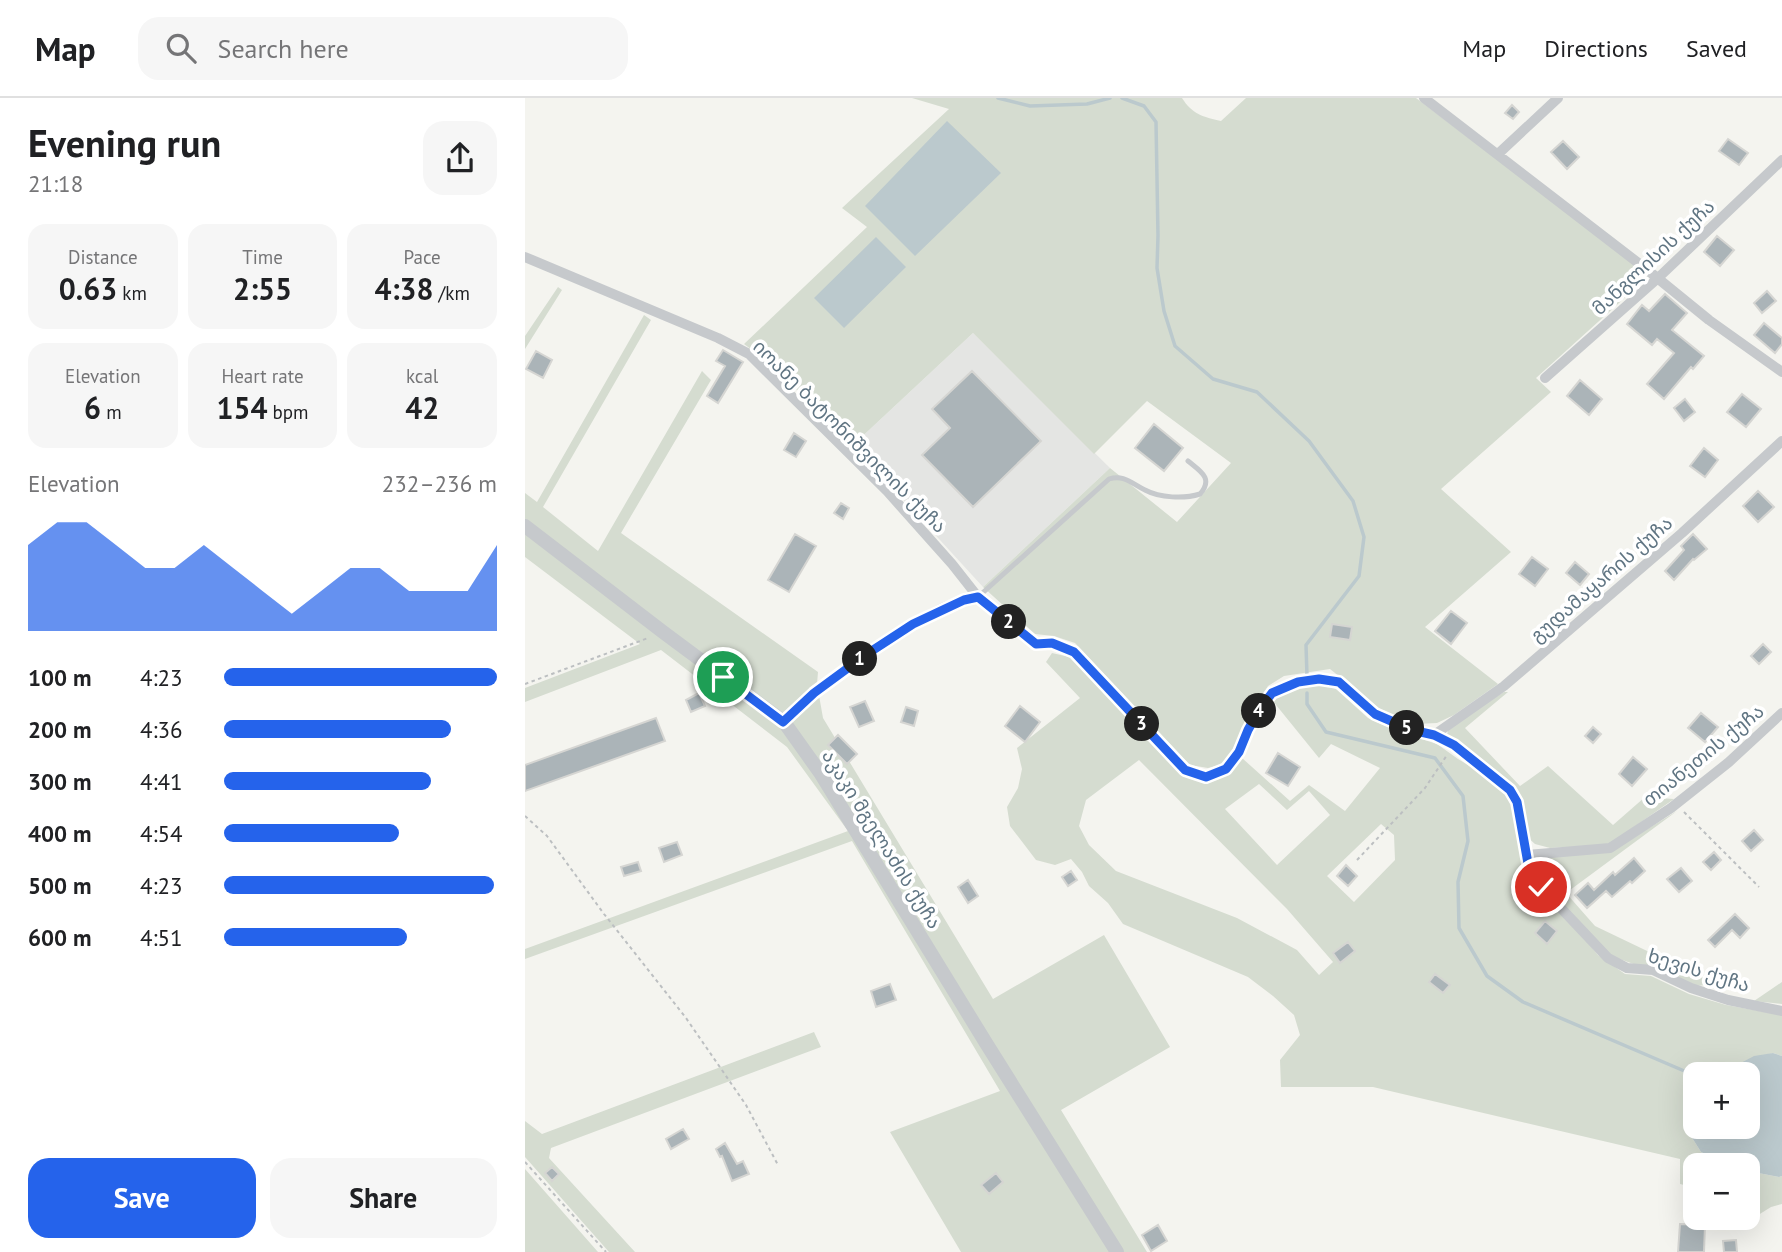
<!DOCTYPE html>
<html lang="en">
<head>
<meta charset="utf-8">
<style>
  :root { --surface:#fff; --page:#f6f6f6; --text:#202124; --muted:#757577; --line:#e0e0e0; --accent:#2563eb }
  body { margin:0; font-family:"PT Sans","Noto Sans Georgian",sans-serif; background:var(--page); color:var(--text); height:100vh; display:flex; flex-direction:column; font-size:26px; white-space:nowrap }
  * { box-sizing:border-box; margin:0 }
  p { font-size:23px; color:var(--muted) }
  .icon { flex:none; width:38px; height:38px; fill:none; stroke:currentColor; stroke-width:2; stroke-linecap:round; stroke-linejoin:round }
  .map { position:relative; flex:1; overflow:hidden }
  .sheet { display:flex; flex-direction:column; background:var(--surface); width:525px }
  .sheet>* { flex:none }
  .buttons { position:absolute; left:1158px; top:964px; display:grid; gap:14px }
  .buttons a { display:grid; place-items:center; width:77px; height:77px; border-radius:14px; background:var(--surface); box-shadow:0 7px 28px #0002; font-size:35px }
  .pin { position:absolute; display:grid; place-items:center; width:60px; height:60px; color:#fff; margin:-30px; border:4px solid #fff; border-radius:50%; box-shadow:0 2px 7px #0007 }
  .km { position:absolute; width:35px; height:35px; margin:-18px; border-radius:50%; background:#222; color:#fff; font-size:19px; line-height:35px; text-align:center }
  .round { display:grid; place-items:center; flex:none; width:74px; height:74px; border-radius:21px; background:var(--page) }
  .headline { display:flex; align-items:center; justify-content:space-between; height:119px; padding:0 28px }
  h1 { font-size:38px; font-weight:600; line-height:52px }
  .stats { display:grid; grid-template-columns:repeat(3,1fr); gap:10px; height:119px; padding:7px 28px }
  .stats div { display:grid; align-content:center; border-radius:18px; background:var(--page); text-align:center }
  .stats b { font-size:30px; font-weight:600 }
  .stats small { font-size:19px; font-weight:400 }
  .stats p { font-size:19px }
  .chart { height:196px; padding:14px 28px }
  .chart p { display:flex; justify-content:space-between }
  .chart svg { width:100%; height:126px; margin-top:7px; fill:var(--accent); opacity:.7 }
  .button { display:flex; gap:14px; margin-top:auto; padding:14px 28px }
  .button a { flex:1; height:80px; border-radius:21px; background:var(--accent); color:#fff; font-size:28px; font-weight:600; line-height:80px; text-align:center }
  .button a+a { background:var(--page); color:var(--text) }
  ul { padding:0 28px; list-style:none; font-size:23px }
  li { display:grid; grid-template-columns:112px 84px 1fr; align-items:center; height:52px }
  li i { height:18px; border-radius:9px; background:var(--accent) }
  header { display:flex; align-items:center; gap:42px; box-sizing:border-box; height:98px; padding:0 35px; background:var(--surface); border-bottom:2px solid var(--line) }
  header strong { font-size:33px }
  nav { display:flex; gap:38px; margin-inline-start:auto; font-size:24px }
  .search { width:490px; height:63px; background:var(--page); display:flex; align-items:center; gap:18px; box-sizing:border-box; padding:0 24px; border-radius:21px; color:var(--muted); font-size:26px }
  main { display:flex; flex:1; min-height:0 }
  .map>svg:first-child { display:block }
</style>
</head>
<body>
<header>
<strong>Map</strong>
<div class="search"><svg class="icon" aria-label="search" viewBox="0 0 24 24"><circle cx="10" cy="10" r="6"/><path d="M15 15l6 6"/></svg>Search here</div>
<nav><a>Map</a><a>Directions</a><a>Saved</a></nav>
</header>
<main>
<section class="sheet">
<div class="headline"><div><h1>Evening run</h1><p>21:18</p></div><a class="round"><svg class="icon" aria-label="share" viewBox="0 0 24 24"><path d="M12 15V3M7 8l5-5 5 5M5 13v7h14v-7"/></svg></a></div>
<div class="stats">
<div><p>Distance</p><b>0.63<small> km</small></b></div>
<div><p>Time</p><b>2:55</b></div>
<div><p>Pace</p><b>4:38<small> /km</small></b></div>
</div>
<div class="stats">
<div><p>Elevation</p><b>6<small> m</small></b></div>
<div><p>Heart rate</p><b>154<small> bpm</small></b></div>
<div><p>kcal</p><b>42</b></div>
</div>
<div class="chart"><p><span>Elevation</span>232–236 m</p>
<svg viewBox="0 0 160 44" preserveAspectRatio="none"><path d="M0 44V14L10 6L20 6L30 14L40 22L50 22L60 14L70 22L80 30L90 38L100 30L110 22L120 22L130 30L140 30L150 30L160 14V44z"/></svg>
</div>
<ul>
<li><b>100 m</b>4:23<i style="width:100%"></i></li>
<li><b>200 m</b>4:36<i style="width:83%"></i></li>
<li><b>300 m</b>4:41<i style="width:76%"></i></li>
<li><b>400 m</b>4:54<i style="width:64%"></i></li>
<li><b>500 m</b>4:23<i style="width:99%"></i></li>
<li><b>600 m</b>4:51<i style="width:67%"></i></li>
</ul>
<div class="button"><a>Save</a><a>Share</a></div>
</section>
<div class="map">
<svg width="1257" height="1154" viewBox="0 0 1257 1154">
  <rect width="100%" height="100%" fill="#f4f4ef"/>
  <!-- built -->
  <path fill="#e4e5e3" d="M448 235 585 370 458 489 328 347Z"/>
  <!-- green -->
  <path fill="#d5dcd0" fill-rule="evenodd" d="M387 0H657C667 16 678 19 696 23L721 0H891L1125 177 1011 280 1026 294 916 391 986 454 900 529 973 586 929 617 912 625 891 626 865 619 805 571 759 578 743 588 717 632 704 659 695 667 683 670 665 667 550 545 529 538 510 536 458 489 585 370 652 424 706 365 622 303 569 356 448 235 328 347 242 263 219 246 342 129 317 110 424 11Z
    M33 189 37 192 0 251V238Z
    M119 217 126 222 18 409 73 453 177 273 186 282 96 435 293 574 292 586 298 620 468 901 579 837 645 949 536 1012 622 1154H436L365 1034 475 993 327 743 0 861V851L323 733 262 649 136 552 0 604V590L115 546 0 459V395L12 404Z
    M527 555 549 560 659 678C688 688 698 684 717 660L765 703 784 687 820 713 855 670 806 646 794 660 747 602 754 596 768 590 797 586 811 591 843 620 869 632 912 646 933 661 971 684 982 695 989 711 998 767 1073 857 1100 876 1126 878 1164 896 1201 907 1257 917V958L1248 955 1200 972 1195 976H1171V1002L1164 1035 1176 1054 1206 1067 1171 1068V1090L1155 1086V1061L848 989H756L755 962 775 937 769 917 748 898 723 879 598 826 583 805 564 788 557 774 546 761 530 767 511 762 485 728 482 709 493 690 497 671 492 650 555 600 521 564ZM614 662 762 811 808 864 794 877 772 852 712 820 591 773 564 747 554 728 561 702ZM734 686 762 712 784 693 805 717 752 767 700 711ZM856 726 869 737 870 762 829 804 802 778Z
    M979 594H983L940 630 995 688 1023 668 1088 727 1120 699 1149 701 1083 747 1025 750 1010 746 999 736 996 701 986 688 925 642 922 637 924 628Z
    M1152 713 1041 795 1070 828 1191 886 1171 888 1086 858 1020 788 1008 771 1006 761 1086 753Z
    M1257 884V906L1229 903Z
    M289 934 296 949 26 1050 24 1060 110 1154H84L0 1059V1023L17 1036Z
    M0 1071 73 1154H0Z
    M1223 1073 1254 1079 1257 1078V1106L1246 1109 1222 1124 1209 1120H1223Z"/>
  <!-- water -->
  <path fill="#bbc9cd" d="M422 23 476 75 390 158 340 108Z
    M351 139 381 169 319 230 289 200Z
    M1248 955 1257 958V1078L1254 1079 1223 1073V1068L1206 1067 1176 1054 1164 1035 1171 1002V1029H1223V976H1195L1229 958Z"/>
  <g fill="none" stroke-linecap="round" stroke-linejoin="round">
    <!-- stream -->
    <path stroke="#bbc9cd" stroke-width="3.5" d="M473 0 505 8 562 6 585 0
      M597 0 619 8 631 24 633 138 632 170 639 213 650 248 688 281 732 294 784 343 828 403 839 439 834 478 781 547 782 578
      M782 595V606L801 634 910 660 938 698 943 743 933 784 934 830 962 878 998 904 1171 978"/>
  </g>
  <!-- building -->
  <path fill="#abb4b8" stroke="#d5d5d2" stroke-width="2" d="M987 7 994 14 988 21 980 15Z
    M1203 41 1223 55 1214 67 1194 53Z
    M1038 43 1054 59 1042 71 1026 54Z
    M1192 138 1209 152 1195 168 1179 154Z
    M1108 171 1115 176 1095 198 1088 191Z
    M1242 193 1251 203 1237 215 1229 205Z
    M1140 196 1162 215 1147 232 1179 258 1168 271 1166 269 1139 301 1122 286 1149 255 1132 241 1127 247 1102 226 1117 207 1124 213Z
    M1239 225 1257 240V246L1250 255 1229 237Z
    M198 252 218 264 193 305 182 298 200 268 191 263Z
    M11 253 27 262 18 280 1 271Z
    M447 273 516 343 448 409 397 357 425 330 407 311Z
    M1055 282 1077 301 1064 317 1042 298Z
    M1217 296 1236 311 1221 329 1202 314Z
    M1160 301 1170 314 1159 323 1149 310Z
    M629 326 658 350 639 373 610 350Z
    M269 335 281 343 271 359 259 352Z
    M1179 350 1193 362 1180 379 1165 368Z
    M1233 393 1249 409 1233 424 1218 408Z
    M316 405 324 410 318 421 309 415Z
    M270 436 291 448 264 494 243 482Z
    M1168 436 1182 451 1169 462 1168 461 1149 482 1140 473 1159 452 1156 448Z
    M1007 459 1023 471 1010 488 994 476Z
    M1050 464 1064 476 1055 487 1041 475Z
    M926 513 942 525 926 546 910 533Z
    M807 526 827 529 825 542 805 539Z
    M1238 546 1246 554 1234 566 1226 558Z
    M174 595 180 608 166 614 161 602Z
    M340 603 349 623 334 629 325 609Z
    M495 608 515 624 500 644 480 628Z
    M381 609 393 613 389 628 376 624Z
    M1176 615 1193 629 1180 644 1163 630Z
    M131 620 140 643 0 693V667Z
    M1068 629 1076 636 1068 645 1060 638Z
    M313 637 332 656 322 666 303 647Z
    M753 655 775 669 763 688 741 675Z
    M1108 659 1122 671 1107 688 1094 676Z
    M1229 732 1238 742 1226 753 1217 743Z
    M152 744 157 757 139 764 134 750Z
    M1189 754 1196 762 1186 772 1178 764Z
    M1109 760 1120 773 1107 785 1105 783 1087 799 1081 793 1062 810 1050 797 1063 785 1069 792 1088 774 1090 777Z
    M113 764 116 773 99 778 96 769Z
    M821 767 832 778 823 788 812 778Z
    M1156 770 1167 783 1154 794 1142 781Z
    M546 773 552 782 543 788 537 779Z
    M443 782 453 798 443 805 433 789Z
    M1210 816 1224 830 1215 840 1207 832 1190 849 1183 842Z
    M1020 823 1032 833 1022 846 1010 835Z
    M823 844 830 853 815 865 808 855Z
    M910 876 925 887 918 895 904 884Z
    M365 886 371 902 351 909 346 893Z
    M158 1031 164 1041 146 1051 141 1041Z
    M200 1045 212 1066 218 1063 224 1076 207 1083 197 1058 195 1059 191 1051Z
    M27 1069 34 1076 27 1083 20 1075Z
    M471 1075 478 1084 464 1096 456 1087Z
    M1155 1126 1180 1127 1179 1154H1153Z
    M633 1127 642 1143 626 1153 617 1137Z
    M1211 1142 1212 1154H1199L1198 1143Z"/>
  <g fill="none" stroke-linecap="round" stroke-linejoin="round">
    <!-- path -->
    <path stroke="#bcbfc1" stroke-width="2" stroke-dasharray="3.5 3.5" stroke-linecap="butt" d="M0 586 123 540
      M1159 714 1234 789
      M0 718 22 738 79 816 161 920 221 1007 253 1067
      M832 762 900 690 922 657
      M0 1064 81 1154"/>
    <!-- service -->
    <path stroke="#c6c9cc" stroke-width="5" d="M453 499 584 381C599 376 607 386 620 392 635 400 659 401 675 396 689 380 675 373 663 363"/>
    <!-- minor -->
    <path stroke="#c6c9cc" stroke-width="10" d="M899 0 1125 174 1184 222 1257 274
      M973 56 1033 0
      M0 159 193 240 224 256 362 393 427 466 453 499 511 546 527 545 549 554 660 672 681 679 701 671 714 654 723 632 734 612 747 595 773 584 794 581 814 584 850 616 887 632 909 637 929 647 985 692 992 704 1004 771 1016 789 1083 860 1102 870 1128 872 1166 890 1203 902 1257 913
      M1020 280 1133 180 1257 62
      M259 624C269 614 279 603 290 594 314 575 340 558 365 541 392 523 421 504 453 499
      M909 637 979 588 1157 435 1257 343
      M1002 757 1085 750 1146 710 1204 664 1257 615"/>
    <!-- tertiary -->
    <path stroke="#c6c9cc" stroke-width="14" d="M0 428 138 534 259 624 296 676 461 945 592 1154"/>
  </g>
  <g fill="none" stroke-linecap="round" stroke-linejoin="round">
    <!-- route casing -->
    <g stroke="#fff" stroke-width="14">
      <path id="route" d="M198 579 258 624 289 595 342 556 388 526 439 502 453 499 511 546 527 545 549 554 660 672 681 679 701 671 714 654 723 632 734 612 747 595 773 584 794 581 814 584 850 616 887 632 909 637 929 647 985 692 992 704 1004 771 1016 789"/>
    </g>
    <!-- route -->
    <use href="#route" stroke="#2563eb" stroke-width="9"/>
  </g>
  <g text-anchor="middle" stroke-width="7" stroke-linejoin="round" paint-order="stroke">
    <!-- street labels -->
    <g font-size="19" fill="#607583" stroke="#fff">
      <text transform="translate(1128 159) rotate(-43)" y="7">მანგლისის ქუჩა</text>
      <text transform="translate(325 338) rotate(45)" y="7">იოანე ბატონიშვილის ქუჩა</text>
      <text transform="translate(1076 481) rotate(-41)" y="7">გუდამაყარის ქუჩა</text>
      <text transform="translate(1178 657) rotate(-39)" y="7">თიანეთის ქუჩა</text>
      <text transform="translate(357 741) rotate(58)" y="7">აკაკი მგელაძის ქუჩა</text>
      <text transform="translate(1174 872) rotate(17)" y="7">ხევის ქუჩა</text>
    </g>
  </g>
</svg>
<div class="buttons">
<a>+</a>
<a>−</a>
</div>
<div class="pin" style="left:198px;top:579px;background:#1e9e55"><svg class="icon" aria-label="arrive" viewBox="0 0 24 24"><path d="M6 21V4h12l-3 4 3 4H6"/></svg></div>
<div class="pin" style="left:1016px;top:789px;background:#d93025"><svg class="icon" aria-label="check" viewBox="0 0 24 24"><path d="M5 12l5 5 9-10"/></svg></div>
<b class="km" style="left:335px;top:561px">1</b>
<b class="km" style="left:484px;top:524px">2</b>
<b class="km" style="left:617px;top:626px">3</b>
<b class="km" style="left:734px;top:613px">4</b>
<b class="km" style="left:882px;top:630px">5</b>
</div>
</main>
</body>
</html>
